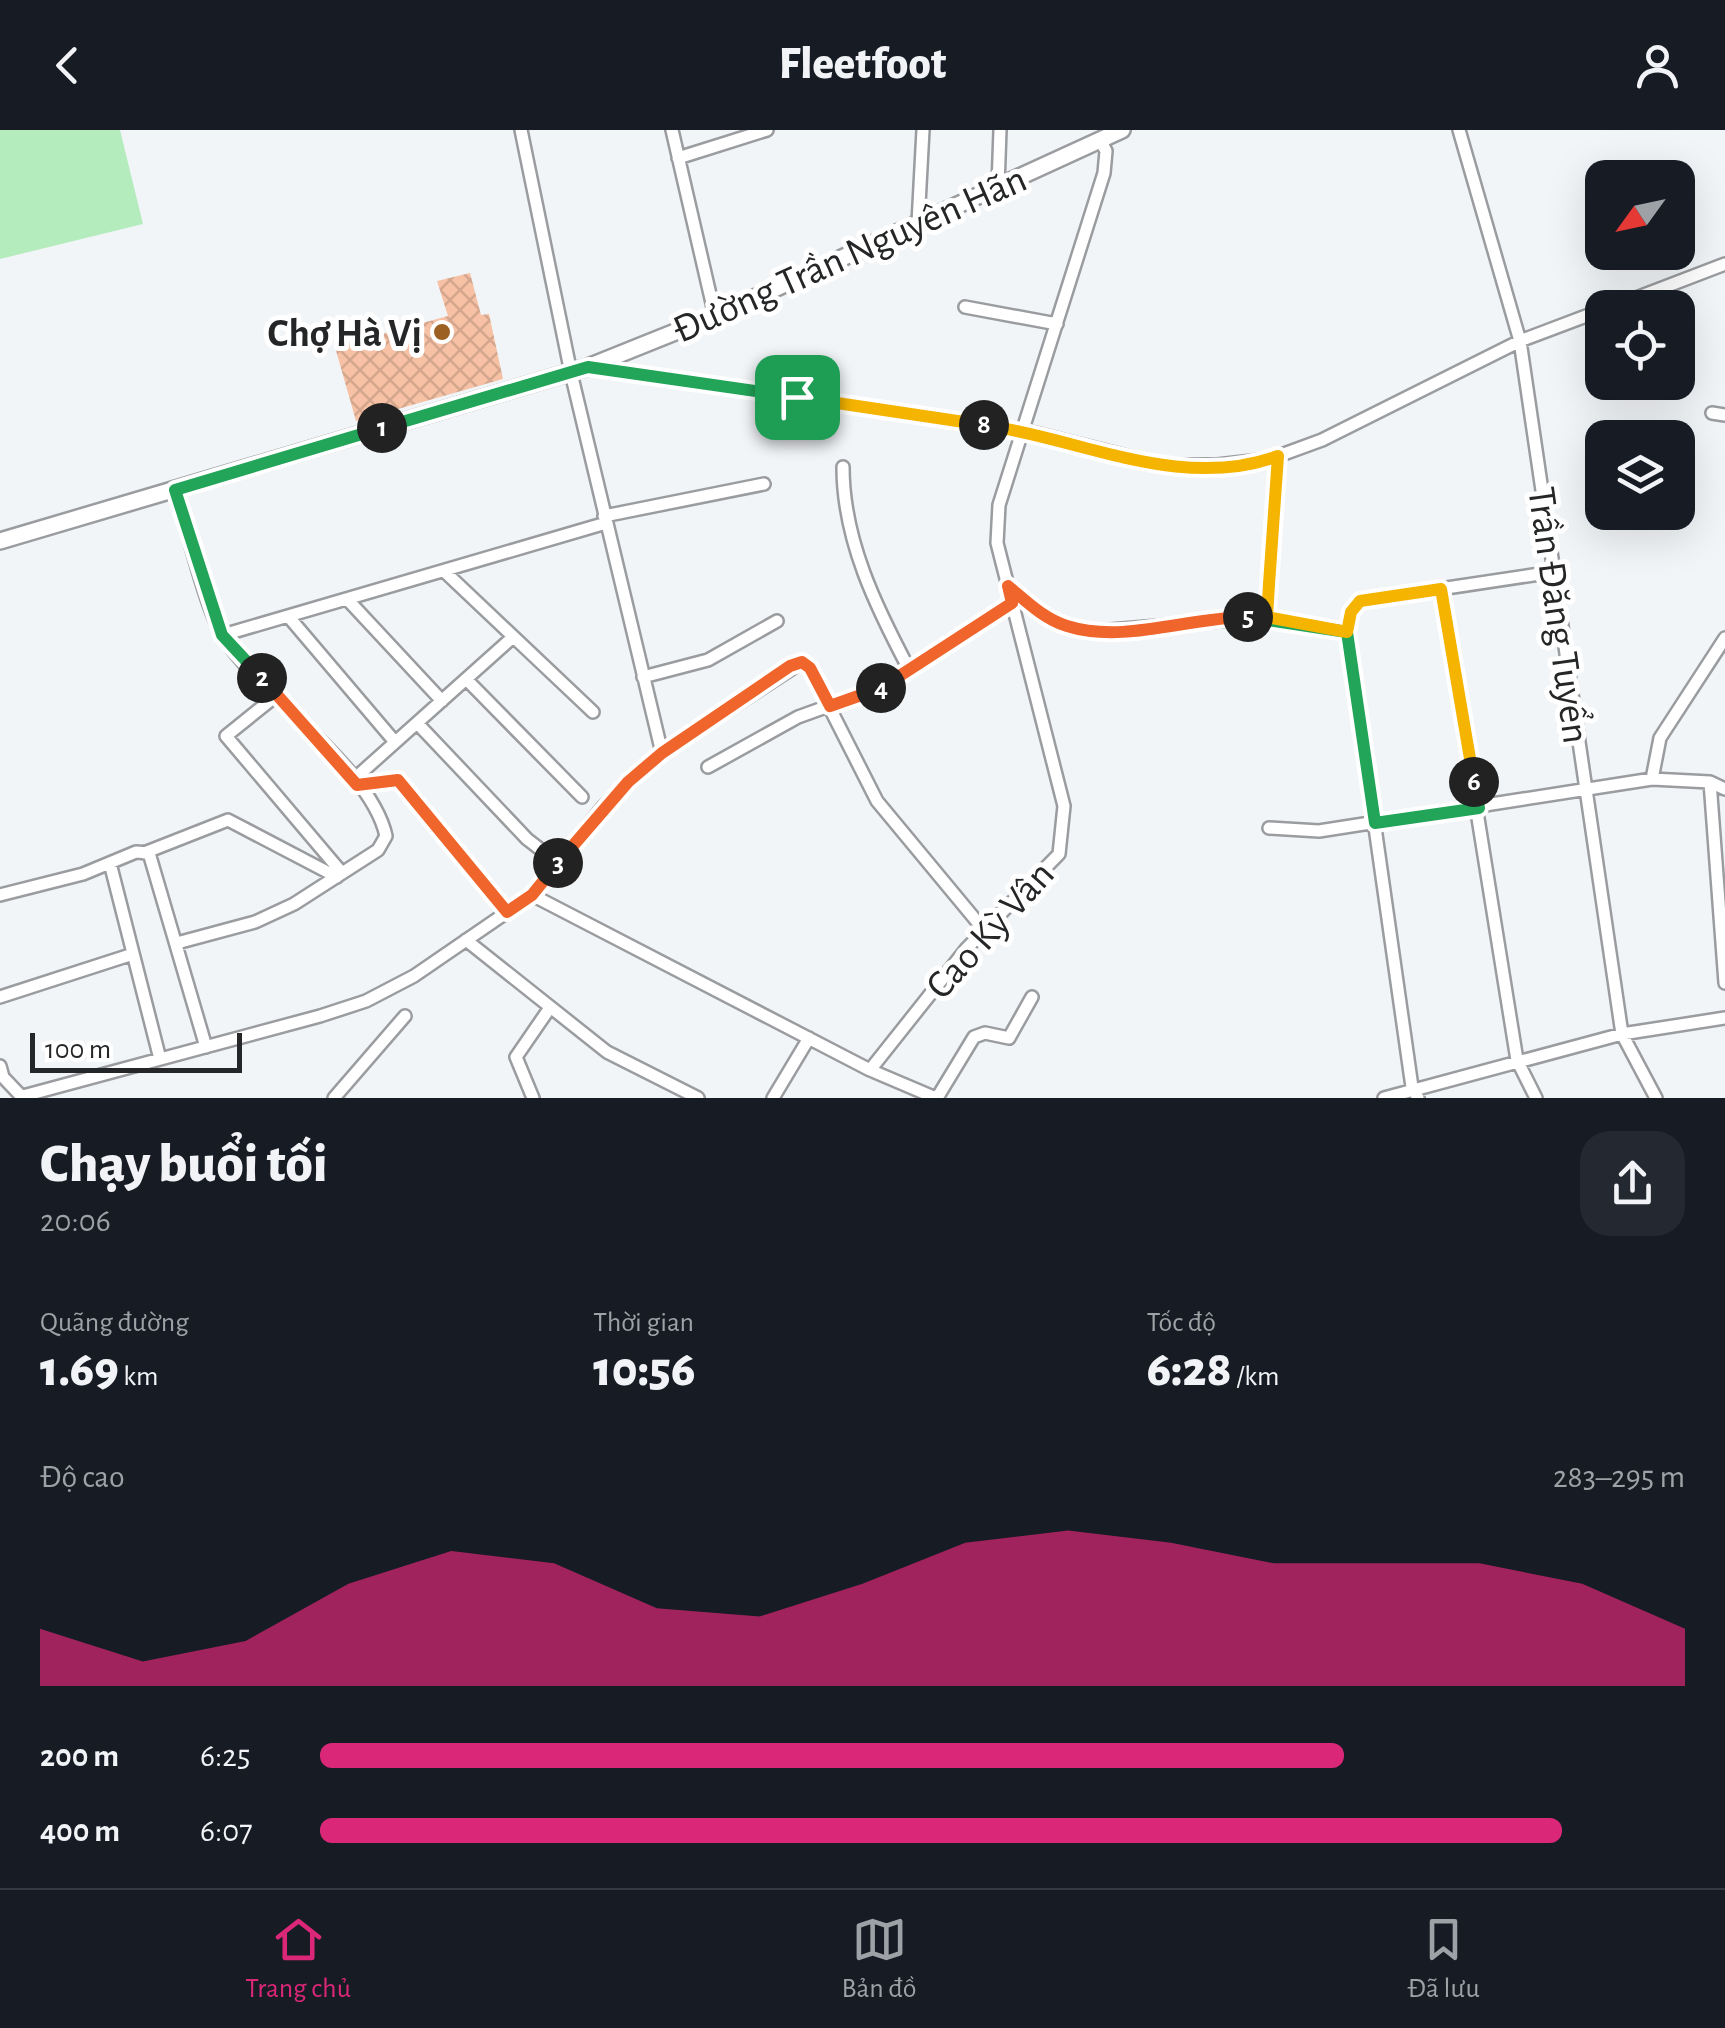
<!DOCTYPE html>
<html lang="vi">
<head>
<meta charset="utf-8">
<style>
  :root { --surface:#171b24; --page:#242831; --text:#f1f3f6; --muted:#9ea1a6; --line:#363941; --accent:#db2777 }
  body { margin:0; font-family:"Alegreya Sans",sans-serif; background:var(--page); color:var(--text); height:100vh; display:flex; flex-direction:column; font-size:38px; white-space:nowrap }
  * { box-sizing:border-box; margin:0 }
  p { font-size:32px; color:var(--muted) }
  .icon { flex:none; width:55px; height:55px; fill:none; stroke:currentColor; stroke-width:2; stroke-linecap:round; stroke-linejoin:round }
  .map { position:relative; height:968px; overflow:hidden }
  .drawer { display:flex; flex-direction:column; background:var(--surface); flex:1 }
  .drawer>* { flex:none }
  .needle { width:65px; rotate:237deg }
  .buttons { position:absolute; left:1585px; top:30px; display:grid; gap:20px }
  .buttons a { display:grid; place-items:center; width:110px; height:110px; border-radius:20px; background:var(--surface); box-shadow:0 10px 40px #0002; font-size:50px }
  .scale { position:absolute; left:30px; bottom:25px; width:212px; box-sizing:border-box; padding-left:10px; border:5px solid #252627; border-top:0; font-size:28px; line-height:35px; white-space:nowrap; color:#252627; -webkit-text-stroke:8px #fff; paint-order:stroke }
  .pin { position:absolute; display:grid; place-items:center; width:85px; height:85px; color:#fff; margin:-42px; border-radius:20px; box-shadow:0 5px 15px #0006 }
  .km { position:absolute; width:50px; height:50px; margin:-25px; border-radius:50%; background:#222; color:#fff; font-size:28px; line-height:50px; text-align:center }
  .round { display:grid; place-items:center; flex:none; width:105px; height:105px; border-radius:30px; background:var(--page) }
  .summary { display:flex; align-items:center; justify-content:space-between; height:170px; padding:0 40px }
  h1 { font-size:55px; font-weight:800; line-height:75px }
  .metrics { display:grid; grid-template-columns:repeat(3,1fr); gap:15px; height:170px; padding:10px 40px }
  .metrics div { display:grid; align-content:center }
  .metrics b { font-size:50px; font-weight:800 }
  .metrics small { font-size:28px; font-weight:400 }
  .metrics p { font-size:28px }
  .chart { height:280px; padding:20px 40px }
  .chart p { display:flex; justify-content:space-between }
  .chart svg { width:100%; height:180px; margin-top:10px; fill:var(--accent); opacity:.7 }
  ul { padding:0 40px; list-style:none; font-size:32px }
  li { display:grid; grid-template-columns:160px 120px 1fr; align-items:center; height:75px }
  li i { height:25px; border-radius:12px; background:var(--accent) }
  header { display:flex; justify-content:space-between; align-items:center; height:130px; padding:0 40px; background:var(--surface); font-size:45px; font-weight:800 }
  .tabs { display:flex; justify-content:space-around; align-items:center; height:140px; border-top:2px solid var(--line); background:var(--surface); font-size:28px; color:var(--muted) }
  .tabs a { display:grid; justify-items:center; gap:5px }
  .tabs .on { color:var(--accent) }
  .map>svg:first-child { display:block }
</style>
</head>
<body>
<header><svg class="icon" aria-label="back" viewBox="0 0 24 24"><path d="M15 5l-7 7 7 7"/></svg>Fleetfoot<svg class="icon" aria-label="person" viewBox="0 0 24 24"><circle cx="12" cy="8" r="4"/><path d="M4 21q1-7 8-7t8 7"/></svg></header>
<div class="map">
<svg width="1725" height="968" viewBox="0 0 1725 968">
  <defs>
    <pattern id="building-cross-hatch" width="8" height="8" patternUnits="userSpaceOnUse" patternTransform="scale(2.5)"><rect width="8" height="8" fill="#f6c1a4"/><path d="M0 0l8 8M0 8l8-8" fill="none" stroke="#d3a68d"/></pattern>
  </defs>
  <rect width="100%" height="100%" fill="#f2f5f8"/>
  <!-- pitch -->
  <path fill="#b5ecbe" d="M0 0H120L143 94 0 129Z"/>
  <!-- building -->
  <path fill="url(#building-cross-hatch)" d="M470 143 481 185 489 184 503 249 356 291 335 217 448 186 437 151Z"/>
  <g fill="none" stroke-linecap="round" stroke-linejoin="round">
    <!-- street casing -->
    <g stroke="#9a9c9f" stroke-width="16">
      <path id="street" d="M672 0 715 186
        M1459 0 1520 211 1622 904 1656 968
        M678 28 767 0
        M998 56 1000 0
        M918 93 923 0
        M965 177 1057 194
        M1610 178 1725 134
        M589 237 1023 300 1162 335H1217L1270 329 1322 310 1520 211 1602 180
        M1712 283 1725 285
        M843 337C843 410 876 477 910 541
        M175 360C187 397 205 477 223 506 261 567 371 637 386 706L378 720 294 774 255 792 177 813
        M604 386 764 354
        M444 441 593 582
        M1008 457 1046 487 1068 497 1098 501 1267 487 1347 501
        M1441 459 1517 930 1536 968
        M347 469 442 571
        M288 486 395 612
        M1267 487 1277 327
        M223 505 606 393
        M643 547 708 530 777 491
        M466 549 582 667
        M277 565 226 606 342 743
        M417 593 527 709 558 733
        M662 623 802 532 810 539 877 671 984 800
        M708 637 798 587 887 555 1012 473
        M1652 649 1660 608 1725 508
        M353 650 513 507
        M1710 652 1725 853
        M357 655 397 651 507 782
        M1269 698 1319 701 1652 649 1710 652 1725 659
        M144 723 228 690 337 747
        M110 733 160 929
        M0 765 83 744 136 722 149 723 206 917
        M532 765 870 940 936 968
        M466 810 607 922 698 968
        M0 867 133 824
        M0 936 3 947 23 968
        M870 940 967 818 1059 724 1064 676 997 413 999 375 1104 43 1106 21 1100 10
        M23 966 320 886 366 871 414 846 532 765 603 677 662 623 571 243 521 0
        M334 968 405 886
        M533 968 516 927 549 879
        M773 968 809 908
        M937 968 974 907 985 903 1009 908 1032 867
        M1384 968 1622 904 1725 888
        M1418 968 1412 957 1347 501 1351 482 1360 471 1553 442"/>
    </g>
    <!-- secondary casing -->
    <g stroke="#9a9c9f" stroke-width="20">
      <path id="secondary" d="M0 411 588 237 715 186 1122 0"/>
    </g>
    <!-- street -->
    <use href="#street" stroke="#fff" stroke-width="11"/>
    <!-- secondary -->
    <use href="#secondary" stroke="#fff" stroke-width="15"/>
  </g>
  <g fill="none" stroke-linecap="round" stroke-linejoin="round">
    <!-- split-1 casing -->
    <g stroke="#fff" stroke-width="20">
      <path id="split-1" d="M382 298 588 237 797 267"/>
    </g>
    <!-- split-2 casing -->
    <g stroke="#fff" stroke-width="20">
      <path id="split-2" d="M262 548 222 505 175 360 382 298"/>
    </g>
    <!-- split-3 casing -->
    <g stroke="#fff" stroke-width="20">
      <path id="split-3" d="M262 548 357 655 398 650 507 782 532 765 558 733"/>
    </g>
    <!-- split-4 casing -->
    <g stroke="#fff" stroke-width="20">
      <path id="split-4" d="M558 733 628 652 662 623 790 536 802 532 810 538 830 576 881 558"/>
    </g>
    <!-- split-5 casing -->
    <g stroke="#fff" stroke-width="20">
      <path id="split-5" d="M881 558 1012 473 1008 456C1026 471 1044 489 1067 496 1124 514 1189 487 1248 487"/>
    </g>
    <!-- split-6 casing -->
    <g stroke="#fff" stroke-width="20">
      <path id="split-6" d="M1248 487 1347 502 1375 693 1479 678 1474 652"/>
    </g>
    <!-- split-7 casing -->
    <g stroke="#fff" stroke-width="20">
      <path id="split-7" d="M1269 454 1267 487 1347 502 1351 482 1360 471 1441 459 1474 652"/>
    </g>
    <!-- split-8 casing -->
    <g stroke="#fff" stroke-width="20">
      <path id="split-8" d="M984 295C1079 308 1181 362 1278 326L1269 454"/>
    </g>
    <!-- split-9 casing -->
    <g stroke="#fff" stroke-width="20">
      <path id="split-9" d="M797 267 984 295"/>
    </g>
    <!-- split-1 -->
    <use href="#split-1" stroke="#22a559" stroke-width="12"/>
    <!-- split-2 -->
    <use href="#split-2" stroke="#22a559" stroke-width="12"/>
    <!-- split-3 -->
    <use href="#split-3" stroke="#f0652b" stroke-width="12"/>
    <!-- split-4 -->
    <use href="#split-4" stroke="#f0652b" stroke-width="12"/>
    <!-- split-5 -->
    <use href="#split-5" stroke="#f0652b" stroke-width="12"/>
    <!-- split-6 -->
    <use href="#split-6" stroke="#22a559" stroke-width="12"/>
    <!-- split-7 -->
    <use href="#split-7" stroke="#f5b400" stroke-width="12"/>
    <!-- split-8 -->
    <use href="#split-8" stroke="#f5b400" stroke-width="12"/>
    <!-- split-9 -->
    <use href="#split-9" stroke="#f5b400" stroke-width="12"/>
  </g>
  <!-- markers -->
  <circle fill="#9d6023" stroke="#fff" stroke-width="4" cx="442" cy="202" r="10"/>
  <g text-anchor="middle" stroke-width="10" stroke-linejoin="round" paint-order="stroke">
    <!-- street labels -->
    <g font-size="40" fill="#252627" stroke="#fff">
      <text transform="translate(849 123) rotate(-24)" y="14">Đường Trần Nguyên Hãn</text>
      <text transform="translate(1560 485) rotate(82)" y="14">Trần Đăng Tuyển</text>
      <text transform="translate(989 799) rotate(-48)" y="14">Cao Kỳ Vân</text>
    </g>
    <!-- poi labels -->
    <g font-size="40" font-weight="bold" fill="#252627" stroke="#fff" text-anchor="end">
      <text x="422" y="216">Chợ Hà Vị</text>
    </g>
  </g>
</svg>
<div class="buttons">
<a><svg class="needle" viewBox="-14 -14 28 28"><path d="M0-13l5 13h-10z" fill="#e53935"/><path d="M0 13l5-13h-10z" fill="#9ea1a6"/></svg></a>
<a><svg class="icon" aria-label="locate" viewBox="0 0 24 24"><circle cx="12" cy="12" r="6"/><path d="M12 2v4M12 18v4M2 12h4M18 12h4"/></svg></a>
<a><svg class="icon" aria-label="layers" viewBox="0 0 24 24"><path d="M12 4l9 5-9 5-9-5zM3 14l9 5 9-5"/></svg></a>
</div>
<div class="scale">100 m</div>
<div class="pin" style="left:797px;top:267px;background:#1e9e55"><svg class="icon" aria-label="arrive" viewBox="0 0 24 24"><path d="M6 21V4h12l-3 4 3 4H6"/></svg></div>
<b class="km" style="left:382px;top:298px">1</b>
<b class="km" style="left:262px;top:548px">2</b>
<b class="km" style="left:558px;top:733px">3</b>
<b class="km" style="left:881px;top:558px">4</b>
<b class="km" style="left:1248px;top:487px">5</b>
<b class="km" style="left:1474px;top:652px">6</b>
<b class="km" style="left:984px;top:295px">8</b>
</div>
<section class="drawer">
<div class="summary"><div><h1>Chạy buổi tối</h1><p>20:06</p></div><a class="round"><svg class="icon" aria-label="share" viewBox="0 0 24 24"><path d="M12 15V3M7 8l5-5 5 5M5 13v7h14v-7"/></svg></a></div>
<div class="metrics">
<div><p>Quãng đường</p><b>1.69<small> km</small></b></div>
<div><p>Thời gian</p><b>10:56</b></div>
<div><p>Tốc độ</p><b>6:28<small> /km</small></b></div>
</div>
<div class="chart"><p><span>Độ cao</span>283–295 m</p>
<svg viewBox="0 0 160 44" preserveAspectRatio="none"><path d="M0 44V30L10 38L20 33L30 19L40 11L50 14L60 25L70 27L80 19L90 9L100 6L110 9L120 14L130 14L140 14L150 19L160 30V44z"/></svg>
</div>
<ul>
<li><b>200 m</b>6:25<i style="width:75%"></i></li>
<li><b>400 m</b>6:07<i style="width:91%"></i></li>
</ul>
</section>
<nav class="tabs">
<a class="on"><svg class="icon" aria-label="home" viewBox="0 0 24 24"><path d="M3 11l9-7 9 7M6 9v11h12V9"/></svg>Trang chủ</a>
<a><svg class="icon" aria-label="map" viewBox="0 0 24 24"><path d="M3 6l6-2 6 2 6-2v14l-6 2-6-2-6 2zM9 4v14M15 6v14"/></svg>Bản đồ</a>
<a><svg class="icon" aria-label="saved" viewBox="0 0 24 24"><path d="M7 4h10v16l-5-4-5 4z"/></svg>Đã lưu</a>
</nav>
</body>
</html>
